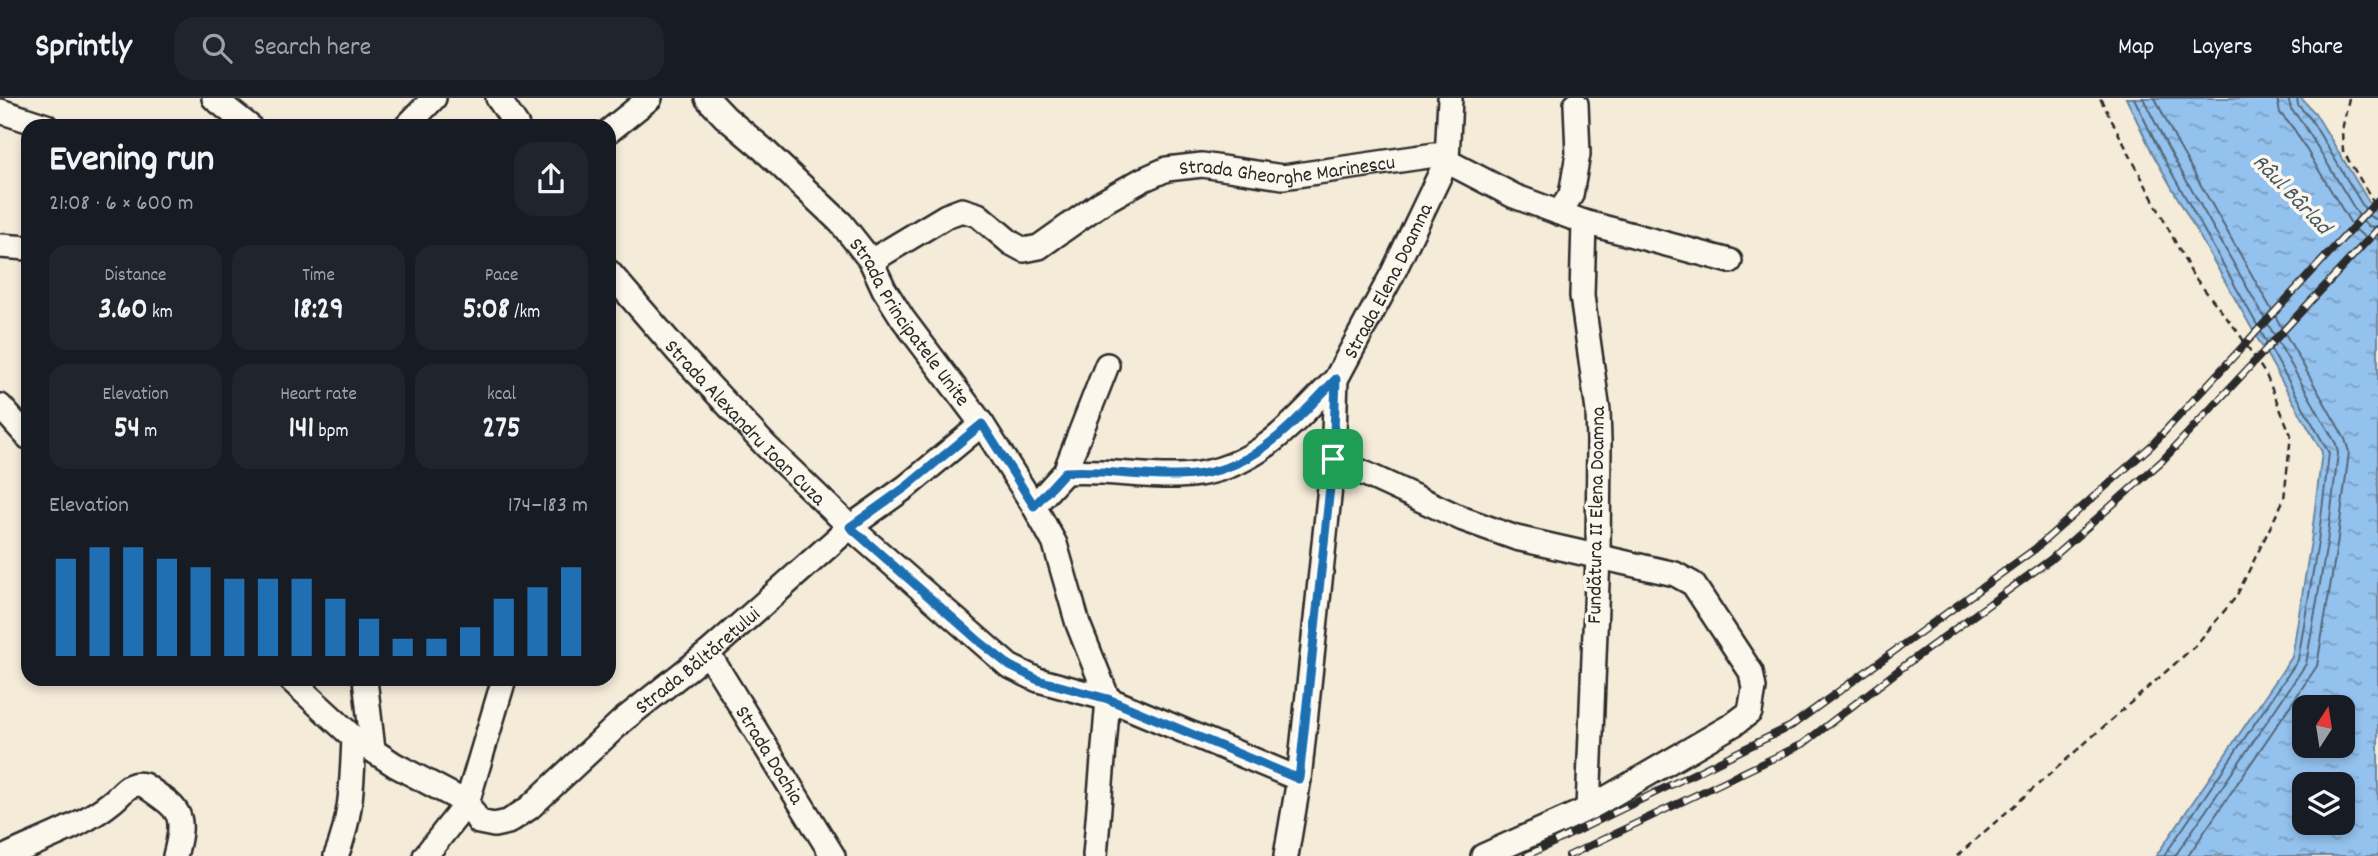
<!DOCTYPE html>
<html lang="en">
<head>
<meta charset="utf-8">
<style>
  :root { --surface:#171b24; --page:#20242c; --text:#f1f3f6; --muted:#9ea1a6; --line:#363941; --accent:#1f6fb2 }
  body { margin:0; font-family:Dekko,sans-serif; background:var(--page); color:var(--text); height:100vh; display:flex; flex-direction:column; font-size:26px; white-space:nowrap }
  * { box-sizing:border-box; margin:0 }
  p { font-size:23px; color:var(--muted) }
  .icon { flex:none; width:38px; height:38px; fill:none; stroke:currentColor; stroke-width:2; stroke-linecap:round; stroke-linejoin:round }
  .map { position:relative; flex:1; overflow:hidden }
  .sheet { position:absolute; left:21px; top:21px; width:595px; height:567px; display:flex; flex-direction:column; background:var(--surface); border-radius:21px; box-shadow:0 4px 10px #0003 }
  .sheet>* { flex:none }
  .needle { width:46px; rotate:12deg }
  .tools { position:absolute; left:2292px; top:597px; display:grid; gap:14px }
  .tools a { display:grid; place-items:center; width:63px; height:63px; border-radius:14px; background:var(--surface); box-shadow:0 4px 10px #0003; font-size:35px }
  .pin { position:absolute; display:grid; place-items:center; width:60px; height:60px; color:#fff; margin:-30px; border-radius:14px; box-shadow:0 4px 10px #0006 }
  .round { display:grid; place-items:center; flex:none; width:74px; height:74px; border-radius:21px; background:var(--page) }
  .head { display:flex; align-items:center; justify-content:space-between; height:119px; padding:0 28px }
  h1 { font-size:38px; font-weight:800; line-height:52px }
  .metrics { display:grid; grid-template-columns:repeat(3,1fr); gap:10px; height:119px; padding:7px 28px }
  .metrics div { display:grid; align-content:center; border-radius:18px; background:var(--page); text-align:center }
  .metrics b { font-size:30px; font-weight:800 }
  .metrics small { font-size:19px; font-weight:400 }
  .metrics p { font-size:19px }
  .chart { height:196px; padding:14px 28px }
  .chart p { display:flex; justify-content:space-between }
  .chart svg { width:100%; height:126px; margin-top:7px; stroke:var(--accent); stroke-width:6 }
  header { display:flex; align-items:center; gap:42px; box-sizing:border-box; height:98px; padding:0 35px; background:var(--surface); border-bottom:2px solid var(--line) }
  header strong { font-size:33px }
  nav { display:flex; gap:38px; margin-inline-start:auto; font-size:24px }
  .search { width:490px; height:63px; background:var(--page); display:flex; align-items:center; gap:18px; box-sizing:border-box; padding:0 24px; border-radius:21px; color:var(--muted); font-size:26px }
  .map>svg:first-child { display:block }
</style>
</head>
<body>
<header>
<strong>Sprintly</strong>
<div class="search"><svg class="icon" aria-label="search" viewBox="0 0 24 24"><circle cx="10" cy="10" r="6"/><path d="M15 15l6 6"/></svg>Search here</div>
<nav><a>Map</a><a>Layers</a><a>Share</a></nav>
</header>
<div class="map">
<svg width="2378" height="758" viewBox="0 0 2378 758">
  <defs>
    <pattern id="water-ripples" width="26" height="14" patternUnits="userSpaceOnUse" patternTransform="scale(1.75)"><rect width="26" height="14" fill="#94c2ee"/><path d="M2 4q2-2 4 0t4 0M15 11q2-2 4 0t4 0" fill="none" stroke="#799ec1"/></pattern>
  </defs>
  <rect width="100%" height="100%" fill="#f4ebd9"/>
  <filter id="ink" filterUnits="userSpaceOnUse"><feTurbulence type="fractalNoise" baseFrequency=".0143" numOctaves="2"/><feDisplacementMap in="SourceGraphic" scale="14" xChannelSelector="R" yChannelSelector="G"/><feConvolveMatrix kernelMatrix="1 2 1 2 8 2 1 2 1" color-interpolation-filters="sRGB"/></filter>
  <g filter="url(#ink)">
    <!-- water -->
    <path fill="url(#water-ripples)" stroke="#6a86a0" stroke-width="2" fill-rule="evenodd" d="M2126 0H2301L2315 15 2378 119V758H2156L2292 559 2311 443 2322 354 2154 58ZM2305 609H2343V648H2305ZM2305 686H2343V724H2305Z"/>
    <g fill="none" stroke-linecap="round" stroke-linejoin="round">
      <!-- shore -->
      <path stroke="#556779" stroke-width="2" d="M2134 0 2160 54 2329 355 2318 444 2298 562 2164 758
        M2143 0 2168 50 2336 346 2338 355 2327 445 2306 566 2175 758
        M2155 0 2177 45 2345 341 2349 354 2337 447 2317 568 2188 758
        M2277 0 2280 15 2294 31 2353 129 2363 138 2378 141
        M2288 0 2291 11 2303 25 2362 123 2368 128 2378 130
        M2297 0 2298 7 2310 20 2369 118 2378 122"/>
      <!-- minor casing -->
      <g stroke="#2b2b2b" stroke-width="28">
        <g id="minor">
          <path d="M214 0 249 28"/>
          <path d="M498 0 517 28"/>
          <path id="s1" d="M707 0 725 19 763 51 841 125 871 163 884 191 903 221 982 326 1034 408 1055 446 1078 526 1108 601 1095 758"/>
          <path d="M0 13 46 28"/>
          <path d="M407 28 434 0"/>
          <path d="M609 33 650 0"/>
          <path d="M1559 115 1571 97 1578 56 1576 6"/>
          <path d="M1584 124 1582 198 1598 313 1599 343 1598 458 1588 711"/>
          <path d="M0 148 28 150"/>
          <path id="s2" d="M871 163 946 118 962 112 978 117 1011 145 1024 152 1039 149 1101 105 1142 82 1167 71 1202 67 1283 79 1435 57 1514 98 1584 124 1730 163"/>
          <path id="s3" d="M609 174 679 255 766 348 850 429 1009 568 1038 582 1108 601 1299 681 1286 758"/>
          <path d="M0 308 28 339"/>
          <path d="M1333 361 1463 421 1516 440 1675 476 1693 486 1751 574 1754 590 1750 614 1734 626 1588 711 1483 758"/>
          <path d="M1065 374C1102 371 1139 379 1177 378 1252 376 1288 330 1336 281"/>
          <path d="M1034 408 1065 374 1107 267"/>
          <path id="s4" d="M708 555 833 758"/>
          <path d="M290 581 354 640 395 667 467 705 504 581"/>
          <path d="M365 581 373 652"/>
          <path id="s5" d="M1299 681 1333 361 1336 281 1392 177 1447 62 1450 0"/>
          <path d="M7 758C42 741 83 728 113 703 124 694 129 683 144 687 179 712 187 713 175 758"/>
          <path d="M336 758C352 720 352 680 354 640"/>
          <path id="s6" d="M425 758 467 705 479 724 494 727 508 724 529 710 622 623 708 555 850 429 906 389 982 326"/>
        </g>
      </g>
      <!-- path -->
      <path stroke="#2b2b2b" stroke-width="2.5" stroke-dasharray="7 5" stroke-linecap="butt" d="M2349 0 2342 32 2343 53 2378 111
        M1957 758 2195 548 2236 499 2284 401 2291 337 2266 277 2238 234 2192 176 2100 0"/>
      <!-- minor -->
      <use href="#minor" stroke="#fbf7ec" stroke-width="23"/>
      <!-- rail casing -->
      <g stroke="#2b2b2b" stroke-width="8">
        <path id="rail" d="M1526 758 1791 628 2035 451 2152 347 2378 102
          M1568 758 1803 646 1908 565 2050 462 2162 363 2378 131"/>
      </g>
      <!-- rail -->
      <use href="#rail" stroke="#fbf7ec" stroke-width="5" stroke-dasharray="16" stroke-linecap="butt"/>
    </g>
  </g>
  <g fill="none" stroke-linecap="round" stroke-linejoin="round" filter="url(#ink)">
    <!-- route casing -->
    <g stroke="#fff" stroke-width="14">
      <path id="route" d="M1336 281 1333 361 1299 681 1108 601 1038 582 1010 568 980 544 850 429 906 389 982 326 1034 408 1065 374C1102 371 1139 379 1177 378 1252 377 1288 330 1336 281Z"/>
    </g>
    <!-- route -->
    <use href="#route" stroke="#1f6fb2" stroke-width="9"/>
  </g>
  <g text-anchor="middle" stroke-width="7" stroke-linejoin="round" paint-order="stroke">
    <!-- street labels -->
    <g font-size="21" fill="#2b2b2b" stroke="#fbf7ec">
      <text dy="7" stroke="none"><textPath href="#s2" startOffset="466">Strada Gheorghe Marinescu</textPath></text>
      <text dy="7" stroke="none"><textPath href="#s5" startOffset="513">Strada Elena Doamna</textPath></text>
      <text dy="7" stroke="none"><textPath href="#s1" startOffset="304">Strada Principatele Unite</textPath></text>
      <text dy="7" stroke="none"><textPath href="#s3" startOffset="203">Strada Alexandru Ioan Cuza</textPath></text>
      <text transform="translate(1595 417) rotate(-89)" y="7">Fundătura II Elena Doamna</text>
      <text dy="7" stroke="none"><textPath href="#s6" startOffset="369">Strada Băltărețului</textPath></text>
      <text dy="7" stroke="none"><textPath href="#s4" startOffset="119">Strada Dochia</textPath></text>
    </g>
    <!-- water labels -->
    <g font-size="23" font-style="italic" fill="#4a5866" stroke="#fbf7ec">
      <text transform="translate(2293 95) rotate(46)" y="8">Râul Bârlad</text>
    </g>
  </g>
</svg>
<div class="tools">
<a><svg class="needle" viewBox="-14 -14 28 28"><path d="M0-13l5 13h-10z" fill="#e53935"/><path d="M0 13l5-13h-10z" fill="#9ea1a6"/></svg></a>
<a><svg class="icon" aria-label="layers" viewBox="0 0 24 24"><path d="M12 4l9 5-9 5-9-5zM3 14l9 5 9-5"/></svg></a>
</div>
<div class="pin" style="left:1333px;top:361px;background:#1e9e55"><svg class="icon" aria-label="arrive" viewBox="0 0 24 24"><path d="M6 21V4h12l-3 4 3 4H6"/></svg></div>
<section class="sheet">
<div class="head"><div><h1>Evening run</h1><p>21:08 · 6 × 600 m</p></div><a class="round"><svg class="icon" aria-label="share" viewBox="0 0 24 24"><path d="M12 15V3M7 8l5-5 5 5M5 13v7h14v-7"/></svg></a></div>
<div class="metrics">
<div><p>Distance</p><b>3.60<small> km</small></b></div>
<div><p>Time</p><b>18:29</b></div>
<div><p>Pace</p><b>5:08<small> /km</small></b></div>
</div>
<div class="metrics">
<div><p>Elevation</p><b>54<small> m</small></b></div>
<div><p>Heart rate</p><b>141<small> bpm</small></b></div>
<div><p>kcal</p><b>275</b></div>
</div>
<div class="chart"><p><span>Elevation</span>174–183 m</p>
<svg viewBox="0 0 160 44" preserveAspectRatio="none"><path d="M5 44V10M15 44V6M25 44V6M35 44V10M45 44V13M55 44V17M65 44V17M75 44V17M85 44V24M95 44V31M105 44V38M115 44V38M125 44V34M135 44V24M145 44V20M155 44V13"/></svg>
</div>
</section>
</div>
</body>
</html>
